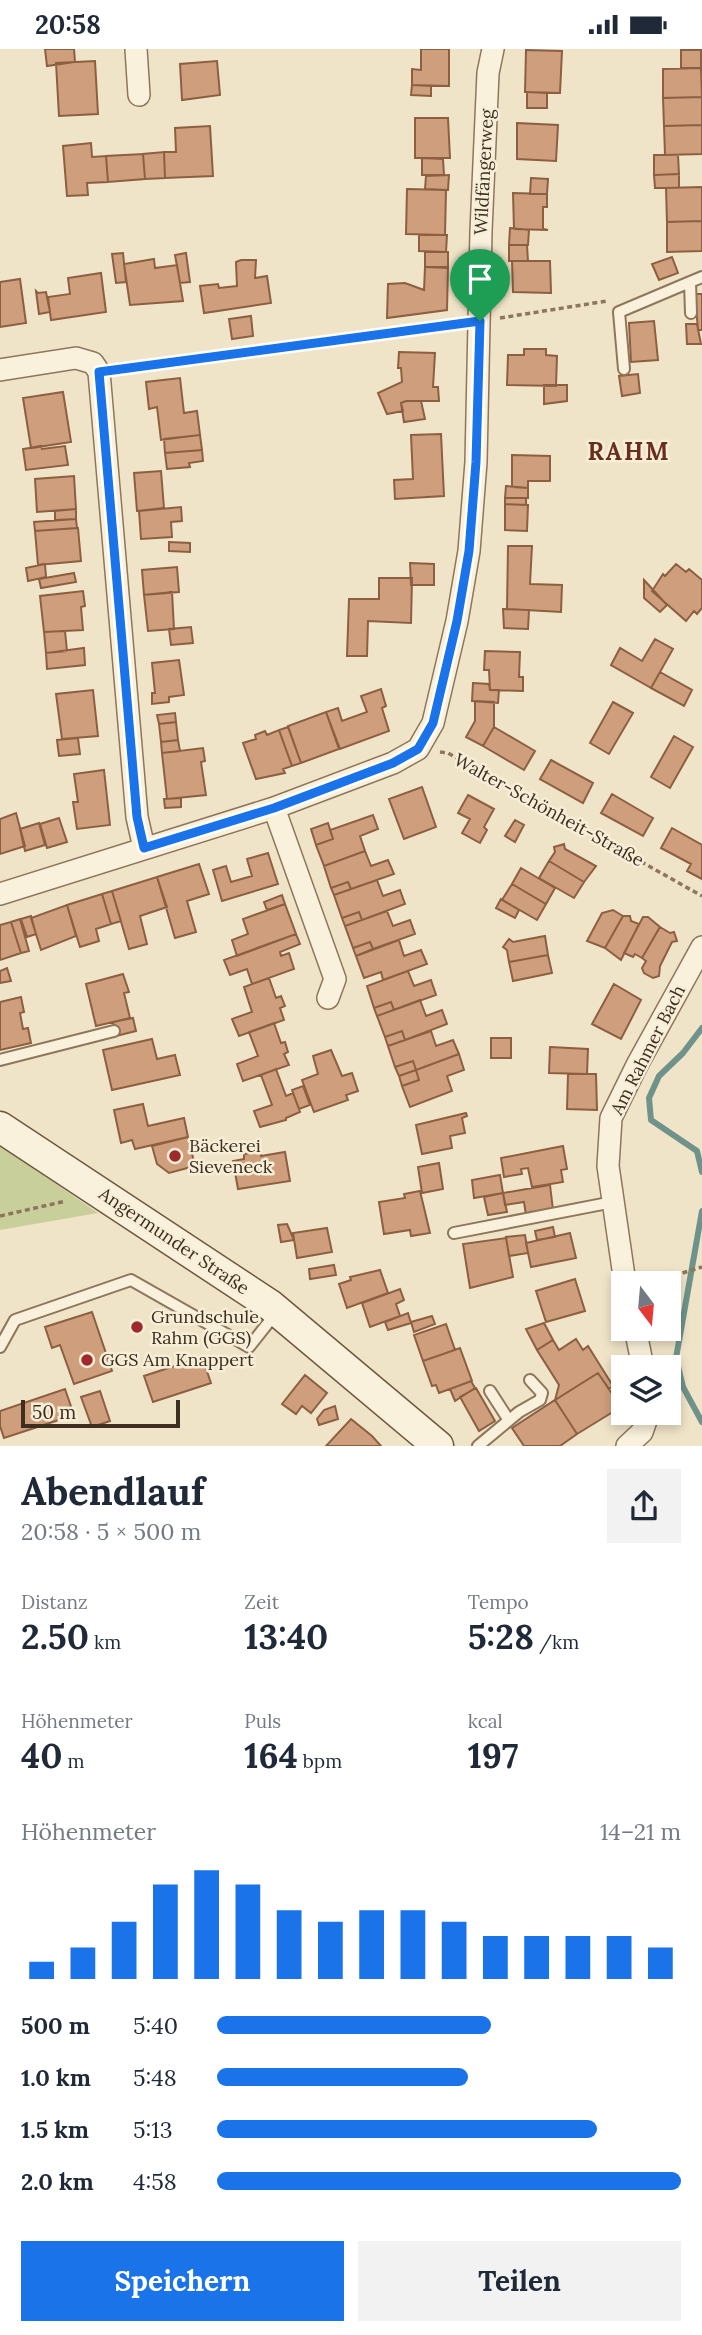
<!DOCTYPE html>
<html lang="de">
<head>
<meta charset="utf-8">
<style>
  :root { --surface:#fff; --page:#f2f2f3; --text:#1f2937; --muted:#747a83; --accent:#1a73e8 }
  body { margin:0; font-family:Lora,serif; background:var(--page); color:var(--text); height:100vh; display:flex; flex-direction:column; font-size:26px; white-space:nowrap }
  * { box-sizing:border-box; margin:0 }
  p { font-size:23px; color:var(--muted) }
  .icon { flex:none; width:38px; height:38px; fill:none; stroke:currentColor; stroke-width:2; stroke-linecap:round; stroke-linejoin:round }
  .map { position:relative; height:1397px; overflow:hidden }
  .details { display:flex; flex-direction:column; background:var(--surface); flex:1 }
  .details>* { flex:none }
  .needle { width:46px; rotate:164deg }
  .fabs { position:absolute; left:611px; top:1222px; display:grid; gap:14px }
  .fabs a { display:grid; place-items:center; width:70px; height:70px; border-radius:0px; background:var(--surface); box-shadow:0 4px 10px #0003; font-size:35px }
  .scale { position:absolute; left:21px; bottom:18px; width:159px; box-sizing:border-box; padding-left:7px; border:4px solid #3d2e20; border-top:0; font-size:19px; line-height:24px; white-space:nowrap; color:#3d2e20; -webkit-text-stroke:5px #f7eed8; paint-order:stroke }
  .pin { position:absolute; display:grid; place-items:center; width:60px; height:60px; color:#fff; margin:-72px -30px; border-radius:50% 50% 50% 0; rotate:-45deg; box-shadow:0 0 7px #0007 }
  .pin .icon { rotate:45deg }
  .round { display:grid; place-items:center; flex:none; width:74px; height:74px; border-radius:0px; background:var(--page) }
  .overview { display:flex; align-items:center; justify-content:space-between; height:119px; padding:0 21px }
  h1 { font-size:38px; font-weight:700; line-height:52px }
  .metrics { display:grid; grid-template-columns:repeat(3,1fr); gap:10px; height:119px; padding:7px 21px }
  .metrics div { display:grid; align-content:center }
  .metrics b { font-size:35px; font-weight:700 }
  .metrics small { font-size:19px; font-weight:400 }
  .metrics p { font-size:19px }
  .chart { height:196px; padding:14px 21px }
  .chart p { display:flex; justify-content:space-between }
  .chart svg { width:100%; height:126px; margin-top:7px; stroke:var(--accent); stroke-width:6 }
  .action { display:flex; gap:14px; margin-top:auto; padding:14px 21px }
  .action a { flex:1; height:80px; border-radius:0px; background:var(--accent); color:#fff; font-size:28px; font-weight:700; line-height:80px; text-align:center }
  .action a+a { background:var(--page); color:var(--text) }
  ul { padding:0 21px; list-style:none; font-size:23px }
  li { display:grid; grid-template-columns:112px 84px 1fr; align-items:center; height:52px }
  li i { height:18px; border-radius:9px; background:var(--accent) }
  .status { display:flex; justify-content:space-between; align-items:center; height:49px; padding:0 35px; background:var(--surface); direction:ltr }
  .status svg { height:19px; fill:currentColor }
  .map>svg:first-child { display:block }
</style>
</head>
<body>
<div class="status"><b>20:58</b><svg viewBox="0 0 49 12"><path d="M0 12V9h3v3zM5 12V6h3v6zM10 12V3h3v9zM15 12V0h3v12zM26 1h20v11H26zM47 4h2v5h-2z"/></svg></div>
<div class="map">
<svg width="702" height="1397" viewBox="0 0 702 1397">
  <rect width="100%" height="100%" fill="#f0e4c8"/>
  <!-- green -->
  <path fill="#c9cf9b" d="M0 1096 98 1164 0 1181Z"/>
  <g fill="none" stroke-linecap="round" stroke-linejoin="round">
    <!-- stream -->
    <path stroke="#6f938a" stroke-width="6" d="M702 979 683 1004 659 1027 649 1049 651 1071 697 1102 702 1123
      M702 1162 676 1309 683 1338 702 1373"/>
  </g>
  <!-- building -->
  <path fill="#cf9f7d" stroke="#8d5f41" stroke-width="2" d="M45 0H74L75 13 47 17Z
    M421 0H449V37L412 36V20L421 21Z
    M526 1 562 2 560 44 525 43Z
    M681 1H701V19H681Z
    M95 12 98 65 59 67 56 14Z
    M217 12 220 46 182 51 180 15Z
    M701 19 702 48 663 49V20Z
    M412 36 431 37V47L411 46Z
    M527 43 547 44V59H527Z
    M702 48V76L664 77 663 49Z
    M415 69H448L450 109H415Z
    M517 74 558 76 556 112 517 110Z
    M702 76V105L665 106 664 77Z
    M210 77 213 127 165 129 164 103H176L175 79Z
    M91 94 92 108 106 107 108 133 87 134 88 146 67 147 63 97Z
    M164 103 165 129 145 130 143 105Z
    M143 105 145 130 108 133 106 107Z
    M654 106H678L679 125 654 126Z
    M422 109 443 110 444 126H422Z
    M679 125V139H655L654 126Z
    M449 126 448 141 425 140 426 127Z
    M531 129 548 130 547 145H530Z
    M702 138V172L667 173 666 139Z
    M407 140 446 141 445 186 406 185Z
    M513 144 547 145V158H543V180L548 181 514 180Z
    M702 172V202L667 203V173Z
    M510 179 529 181 528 196H509Z
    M419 186H447L446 203 419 202Z
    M509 196H527L528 212H509Z
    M425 203H448V218H425Z
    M123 204 126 233 116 234 112 205Z
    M186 204 190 233 180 234 175 206Z
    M672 208 678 224 659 231 652 215Z
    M154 210 155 219 177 216 183 252 130 256 124 215Z
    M241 211H256L255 229 267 227 271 254 204 264 200 237 218 235 219 239 237 237 236 213Z
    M512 212H550L551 244 513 243Z
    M425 218 448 219 447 261 387 269 388 235 405 234 424 241Z
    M101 224 106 263 51 271 48 248 70 245 68 229Z
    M20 230 26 274 0 278V233Z
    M36 242 38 244 46 243 50 263 39 265Z
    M695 245H702V281H698Z
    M251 267 253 287 232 290 229 270Z
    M654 272 658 311 631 313 629 274Z
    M686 275H697L701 295H687Z
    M524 300H546V306L557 307 556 337 507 336 508 306H524Z
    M399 303 435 304 433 338H438L439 352H406L401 354 403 362 387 365 378 344 402 333 401 319H398Z
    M638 325 640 344 622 347 619 327Z
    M180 329 184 364 197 362 200 386 161 391 157 358 149 360 146 333Z
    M544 336H567V352L544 355Z
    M63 343 71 393 31 399 23 349Z
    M406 352H421L425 370 404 373 401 354Z
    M441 385 444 447 395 450 394 431 413 430 411 386Z
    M200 386 202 401 165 404 164 390Z
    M41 397 42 400 65 397 68 416 26 421 23 400Z
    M202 401 203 412 189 414 190 418 167 420 165 404Z
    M512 406 550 407V432H528V439L512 438Z
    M161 422 164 459 137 462 134 424Z
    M74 427 76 460 37 463 35 430Z
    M506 437 528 439V449H505Z
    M505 449H526V456L505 455Z
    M505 455 528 456 527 482 505 481Z
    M181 458 182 472 171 473 172 488 141 490 139 462Z
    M76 460V470L55 471V462Z
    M76 470 77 479 35 482 34 473Z
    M78 479 81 512 38 516 35 482Z
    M169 493 190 494V503L169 502Z
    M508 497H532L530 535 562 536 561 563 507 560Z
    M410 514 434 515V536H411Z
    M45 515 46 528 28 532 26 519Z
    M676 515 686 523 689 520 702 531V559L697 565 694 562 686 572 652 542 663 525 665 527Z
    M177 518 179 543 144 546 142 521Z
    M74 524 76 533 41 539 39 530Z
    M379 529H412L411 574 368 572 367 607H347L349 550H379Z
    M644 531 667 556 660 563 644 549Z
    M83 542 85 557 81 558 83 581 44 583 40 547Z
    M172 543 174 580 148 582 144 546Z
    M503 560 529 561 528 580 504 579Z
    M191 578 193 594 171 596 169 580Z
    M65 582 67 602 46 604 44 583Z
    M655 590 673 600 651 639 611 616 620 599 642 612Z
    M84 599 85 616 47 620 46 604Z
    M485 602 520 603 519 628H523V642L490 641 489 621H484Z
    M179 611 184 646 169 648V653L152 655V644H155L152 614Z
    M660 623 692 641 684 657 651 639Z
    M473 634 489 635 490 641H499L498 654 472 652Z
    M381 640 386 657 382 659 389 682 340 700 326 663 338 659 342 672 367 663 361 647Z
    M93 641 98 687 62 690 56 645Z
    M475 652 494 653V678L483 697 466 688 475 672Z
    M613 653 633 664 609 705 590 694Z
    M326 663 339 700 301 714 288 677Z
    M175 664 176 673 159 675 157 666Z
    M176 673 178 691 161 693 159 675Z
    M288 678 301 714 292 717 279 681Z
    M494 678 535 702 524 721 483 697Z
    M279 681 292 717 283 720 285 724 256 730 243 694 256 690 255 686 265 682 267 686Z
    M674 687 693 698 670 739 651 728Z
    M78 689 80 705 59 707 57 691Z
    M178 691 180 702 162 704 161 693Z
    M203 699 205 712 201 713 206 746 167 750 162 704Z
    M551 711 593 734 583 754 540 730Z
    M104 721 110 776 77 780 73 753H78L74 725Z
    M422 738 436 778 404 790 389 750Z
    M612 745 653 769 643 787 601 764Z
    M468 746 494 760 484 778 487 781 480 794 462 784 470 770 458 764Z
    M181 749V758L165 759 164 750Z
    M16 764 25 797 0 805V770Z
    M373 766 378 780 360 787 365 802 324 817 316 796 333 790 330 781Z
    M59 769 67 793 47 799 40 775Z
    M515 771 524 776 515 793 505 787Z
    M39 774 45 796 25 802 20 780Z
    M328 774 333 790 316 796 311 780Z
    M672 779 702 796V830L687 822 691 815 661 799Z
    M564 795 565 800 596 817 584 833 549 812 555 803 554 798Z
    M365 802 371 817 388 811 394 825 351 840 348 833 331 839 324 817Z
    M268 804 278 835 222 852 213 821 226 817 231 833 252 827 247 810Z
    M549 812 584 833 574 849 539 829Z
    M199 815 209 845 187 852 196 883 175 889 157 828Z
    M521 819 555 839 546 855 512 835Z
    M157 828 167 858 140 867 147 895 129 900 112 842Z
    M377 831 383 847 400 841 405 855 362 871 359 863 342 869 334 846Z
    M348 833 351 840 334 846 331 839Z
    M512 835 546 855 537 871 502 851Z
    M112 842 121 872 111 875 102 845Z
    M102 845 111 875 96 880 99 892 80 898 67 856Z
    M282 846 285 855 267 861 264 853Z
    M501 850 519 861 515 869 496 859Z
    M285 855 296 885 237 907 232 891 248 885 243 870Z
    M67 856 76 887 41 901 31 869Z
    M613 861 623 867 605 899 587 892 602 864Z
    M387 862 393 877 410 871 415 885 373 900 370 893 353 899 345 877Z
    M359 863 362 871 345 877 342 869Z
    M31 867 36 885 27 888 21 870Z
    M623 867H630L631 872 639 875 621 911 605 899Z
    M643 868H648L660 878 642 909 635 905 633 908 624 904Z
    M20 870 29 902 21 904 11 873Z
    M11 873 21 904 0 911V876Z
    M660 878 670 884 674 883 677 892 672 893 660 917 659 927 653 929 644 924 642 919 646 912 642 909Z
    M296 885 300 895 280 903 281 907 289 904 294 920 252 935 247 920 230 926 224 911Z
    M545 887 548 906 509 913 507 901 503 898 509 890 513 893Z
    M399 891 404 907 421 901 427 915 383 931 381 923 364 929 356 907Z
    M370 893 373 900 356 907 353 899Z
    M548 906 552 924 513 932 509 913Z
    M7 919 11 932 0 934V922Z
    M408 922 414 937 431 931 436 946 394 961 391 953 374 959 367 937Z
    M123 925 129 943 124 944 130 969 96 977 86 935Z
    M269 929 276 949 281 947 285 957 280 959 284 971 239 987 232 970 252 963 244 938Z
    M614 935 641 951 621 990 592 975Z
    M21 948 24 963 20 964 23 980 28 979 31 994 0 1001V953Z
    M420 951 426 967 442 961 447 975 405 991 402 982 385 988 377 967Z
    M391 953 394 961 377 967 374 959Z
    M133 969 136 982 116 987 113 973Z
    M274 974 281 994 285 993 288 1003 284 1005 289 1016 243 1032 237 1015 258 1007 249 983Z
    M402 982 405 991 388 997 385 988Z
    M431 982 436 997 453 991 459 1005 416 1021 413 1012 395 1018 388 997Z
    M491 989H511V1009H491Z
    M152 990 157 1010 175 1006 180 1026 112 1041 103 1001Z
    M550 998 588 1000 587 1025 549 1024Z
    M331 1001 342 1027 352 1024 358 1042 346 1046 348 1051 314 1063 302 1031 318 1025 313 1007Z
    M459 1005 464 1021 447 1027 452 1042 410 1058 402 1037 419 1031 416 1021Z
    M413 1012 416 1021 399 1027 395 1018Z
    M276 1020 286 1047 293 1044 300 1063 286 1069V1071L260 1078 254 1062 272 1056 261 1026Z
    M416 1021 419 1031 402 1037 399 1027Z
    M568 1025H596L597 1061 567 1060Z
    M303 1037 310 1056 299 1060 292 1041Z
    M143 1055 148 1077 184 1069 188 1088 135 1100 132 1091 121 1094 114 1061Z
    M466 1064 467 1067 462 1069 465 1084 450 1087 452 1099 422 1105 416 1076Z
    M188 1088 195 1117 169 1124 157 1115 152 1097Z
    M563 1097 567 1120 561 1121 563 1133 532 1138 528 1119 521 1120 522 1125 504 1128 501 1109Z
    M261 1103V1107L285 1103 290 1132 238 1140 233 1112 244 1110V1105Z
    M439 1114 443 1140 422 1144 418 1118Z
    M500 1126 503 1144 474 1149 472 1131Z
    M550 1136 553 1161 526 1166 524 1153 505 1156 503 1144Z
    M420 1142 430 1184 411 1187 410 1181 384 1185 379 1153 405 1149 404 1145Z
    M503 1144 507 1163 488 1166 484 1148Z
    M287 1175 294 1191 281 1193 278 1176Z
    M553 1178 555 1188 537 1191 535 1182Z
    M327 1179 332 1203 297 1209 293 1184Z
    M570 1184 576 1209 531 1218 526 1194Z
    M525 1186 528 1204 509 1207 506 1188Z
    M506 1189 513 1228 470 1239 463 1195Z
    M334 1216 336 1226 310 1230 309 1220Z
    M380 1221 388 1244 347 1259 339 1235 351 1231 350 1228Z
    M575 1230 585 1262 546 1273 536 1242Z
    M400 1240 404 1251 396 1255 400 1267 370 1278 362 1254Z
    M92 1263 112 1322 74 1335 60 1296 52 1299 45 1278Z
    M408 1264 411 1274 388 1281 385 1273Z
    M432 1267 435 1275 414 1283 411 1273Z
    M544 1274 553 1291 537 1301 526 1280Z
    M446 1275 455 1301 423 1312 414 1286Z
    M576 1290 583 1301 588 1297 613 1337 609 1340 598 1324 555 1351 559 1336 537 1301 553 1291 559 1301Z
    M460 1299 472 1332 439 1344 436 1336 432 1337 423 1312Z
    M202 1308 211 1334 153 1353 144 1327Z
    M598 1324 621 1358 577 1385 555 1351Z
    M305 1326 327 1344 311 1364 302 1357 296 1365 282 1355Z
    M471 1332 475 1339 455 1352 450 1340Z
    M476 1339 495 1372 479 1382 460 1348Z
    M65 1340 74 1366 4 1389 0 1377V1362Z
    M100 1342 110 1372 92 1378 81 1348Z
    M555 1351 577 1385 560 1397H524L512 1379Z
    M335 1357 338 1370 319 1376 317 1370 324 1361Z
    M351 1370 372 1387 381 1397H326Z"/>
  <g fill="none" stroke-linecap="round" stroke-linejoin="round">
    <!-- lane casing -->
    <g stroke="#8d765c" stroke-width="14">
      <path id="lane" d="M691 264 690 233 702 228
        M624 320 619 263 690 233
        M0 1011 114 982
        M454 1184 613 1153
        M0 1298 15 1271 131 1231 249 1298 276 1264
        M490 1342 508 1370
        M478 1397 519 1363 540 1351 542 1344 530 1331"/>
    </g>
    <!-- street casing -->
    <g stroke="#8d765c" stroke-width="24">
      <path id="street" d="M136 0 139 46
        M0 321 76 309 93 314 99 323 137 768 144 799
        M274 759 335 930 328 949
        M0 845 274 759 393 714 418 700 433 674 457 572 469 502 476 413 481 182 488 24 493 0
        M625 1234 608 1117 611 1069 637 1016 702 898
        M635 1279 643 1318
        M627 1397 642 1383 649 1363"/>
    </g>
    <!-- secondary casing -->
    <g stroke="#6f573f" stroke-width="33">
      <path id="secondary" d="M0 1078 270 1256 438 1397"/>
    </g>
    <!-- path -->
    <path stroke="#8d765c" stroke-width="3.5" stroke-dasharray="5 3.5" stroke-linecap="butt" d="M500 269 607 252
      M119 320 458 275
      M440 703 448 704 702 847
      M0 1167 66 1152
      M650 1234 702 1218"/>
    <!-- lane -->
    <use href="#lane" stroke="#faf1dc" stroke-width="10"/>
    <!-- street -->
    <use href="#street" stroke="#faf1dc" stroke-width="21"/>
    <!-- secondary -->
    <use href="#secondary" stroke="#faf1dc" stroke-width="30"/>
  </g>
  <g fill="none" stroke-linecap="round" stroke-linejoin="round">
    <!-- route casing -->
    <g stroke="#fff" stroke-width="14">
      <path id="route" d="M480 272 476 413 469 502 457 572 433 674 418 700 393 714 274 759 144 799 137 768 99 323Z"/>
    </g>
    <!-- route -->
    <use href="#route" stroke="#1a73e8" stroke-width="9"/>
  </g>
  <!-- markers -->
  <g fill="#9e2a2b" stroke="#f7eed8" stroke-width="2.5">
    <circle cx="175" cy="1107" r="7"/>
    <circle cx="137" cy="1278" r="7"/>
    <circle cx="87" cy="1311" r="7"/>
  </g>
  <g text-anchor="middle" stroke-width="5" stroke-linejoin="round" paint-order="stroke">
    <!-- street labels -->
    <g font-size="18" fill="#3d2e20" stroke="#f7eed8">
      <text transform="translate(484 123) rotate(-87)" y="6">Wildfängerweg</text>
      <text transform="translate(549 761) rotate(29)" y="6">Walter-Schönheit-Straße</text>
      <text transform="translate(648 1001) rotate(-63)" y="6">Am Rahmer Bach</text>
      <text transform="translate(174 1192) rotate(34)" y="6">Angermunder Straße</text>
    </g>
    <!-- poi labels -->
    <g font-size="18" fill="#3d2e20" stroke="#f7eed8" text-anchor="start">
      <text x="189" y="1103">Bäckerei<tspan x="189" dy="21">Sieveneck</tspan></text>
      <text x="151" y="1274">Grundschule<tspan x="151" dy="21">Rahm (GGS)</tspan></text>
      <text x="101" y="1317">GGS Am Knappert</text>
    </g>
    <!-- district labels -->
    <g font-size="24" font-weight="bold" letter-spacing="2" fill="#6b2e1e" stroke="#f7eed8">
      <text x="629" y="411">RAHM</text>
    </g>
  </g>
</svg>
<div class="fabs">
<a><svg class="needle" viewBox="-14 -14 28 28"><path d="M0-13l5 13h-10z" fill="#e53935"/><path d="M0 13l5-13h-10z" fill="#747a83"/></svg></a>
<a><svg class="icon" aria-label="layers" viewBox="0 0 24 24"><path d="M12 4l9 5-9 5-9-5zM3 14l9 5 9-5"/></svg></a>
</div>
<div class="scale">50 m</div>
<div class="pin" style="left:480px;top:272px;background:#1e9e55"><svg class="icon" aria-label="arrive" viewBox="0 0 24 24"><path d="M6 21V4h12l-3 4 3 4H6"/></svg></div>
</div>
<section class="details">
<div class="overview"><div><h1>Abendlauf</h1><p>20:58 · 5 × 500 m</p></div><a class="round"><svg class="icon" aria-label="share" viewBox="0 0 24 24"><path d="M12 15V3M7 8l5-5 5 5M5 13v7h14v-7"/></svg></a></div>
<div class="metrics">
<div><p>Distanz</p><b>2.50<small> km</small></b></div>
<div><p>Zeit</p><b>13:40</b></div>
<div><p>Tempo</p><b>5:28<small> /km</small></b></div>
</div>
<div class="metrics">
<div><p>Höhenmeter</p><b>40<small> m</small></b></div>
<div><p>Puls</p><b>164<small> bpm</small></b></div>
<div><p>kcal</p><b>197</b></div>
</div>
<div class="chart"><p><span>Höhenmeter</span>14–21 m</p>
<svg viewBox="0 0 160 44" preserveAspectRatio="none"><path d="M5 44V38M15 44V33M25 44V24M35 44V11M45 44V6M55 44V11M65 44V20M75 44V24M85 44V20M95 44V20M105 44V24M115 44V29M125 44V29M135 44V29M145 44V29M155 44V33"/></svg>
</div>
<ul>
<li><b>500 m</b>5:40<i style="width:59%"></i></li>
<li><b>1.0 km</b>5:48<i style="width:54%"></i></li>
<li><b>1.5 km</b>5:13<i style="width:82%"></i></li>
<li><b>2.0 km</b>4:58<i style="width:100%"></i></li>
</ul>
<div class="action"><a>Speichern</a><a>Teilen</a></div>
</section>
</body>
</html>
